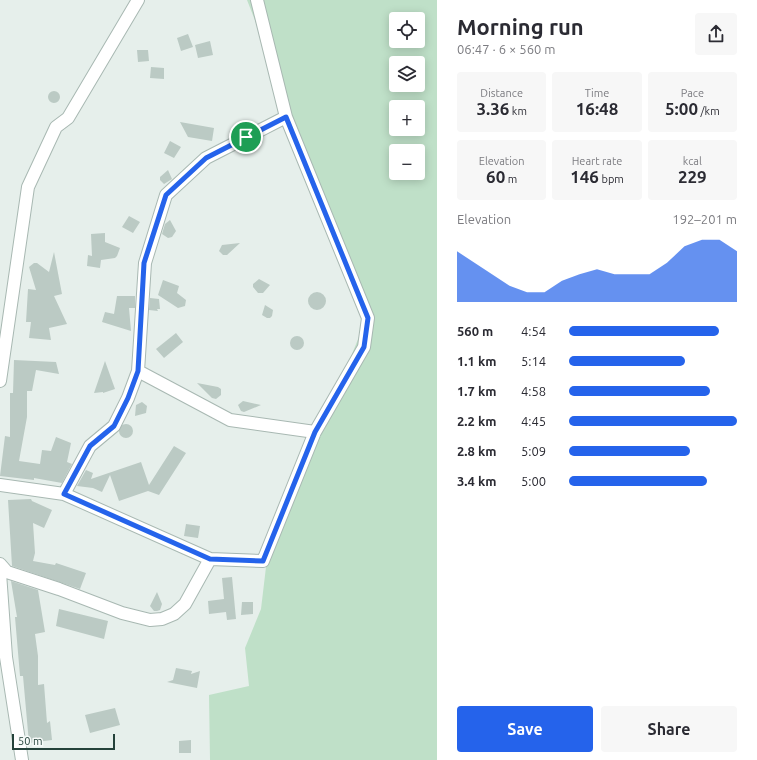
<!DOCTYPE html>
<html lang="en">
<head>
<meta charset="utf-8">
<style>
  :root { --surface:#fff; --page:#f7f7f7; --text:#2b2b33; --muted:#7c7c81; --accent:#2563eb }
  body { margin:0; font-family:Ubuntu,sans-serif; background:var(--page); color:var(--text); height:100vh; display:flex; flex-direction:column; font-size:15px; white-space:nowrap }
  * { box-sizing:border-box; margin:0 }
  p { font-size:13px; color:var(--muted) }
  .icon { flex:none; width:22px; height:22px; fill:none; stroke:currentColor; stroke-width:2; stroke-linecap:round; stroke-linejoin:round }
  .map { position:relative; flex:1; overflow:hidden }
  .drawer { display:flex; flex-direction:column; background:var(--surface); width:320px }
  .drawer>* { flex:none }
  .controls { position:absolute; left:389px; top:12px; display:grid; gap:8px }
  .controls a { display:grid; place-items:center; width:36px; height:36px; border-radius:4px; background:var(--surface); box-shadow:0 2px 10px #0003; font-size:20px }
  .scale { position:absolute; left:12px; bottom:10px; width:103px; box-sizing:border-box; padding-left:4px; border:2px solid #24423a; border-top:0; font-size:11px; line-height:14px; white-space:nowrap; color:#24423a; -webkit-text-stroke:3px #f7fbf9; paint-order:stroke }
  .pin { position:absolute; display:grid; place-items:center; width:34px; height:34px; color:#fff; margin:-17px; border:2px solid #fff; border-radius:50%; box-shadow:0 1px 4px #0007 }
  .round { display:grid; place-items:center; flex:none; width:42px; height:42px; border-radius:4px; background:var(--page) }
  .head { display:flex; align-items:center; justify-content:space-between; height:68px; padding:0 20px }
  h1 { font-size:22px; font-weight:700; line-height:30px }
  .figures { display:grid; grid-template-columns:repeat(3,1fr); gap:6px; height:68px; padding:4px 20px }
  .figures div { display:grid; align-content:center; border-radius:4px; background:var(--page); text-align:center }
  .figures b { font-size:17px; font-weight:700 }
  .figures small { font-size:11px; font-weight:400 }
  .figures p { font-size:11px }
  .chart { height:112px; padding:8px 20px }
  .chart p { display:flex; justify-content:space-between }
  .chart svg { width:100%; height:72px; margin-top:4px; fill:var(--accent); opacity:.7 }
  .action { display:flex; gap:8px; margin-top:auto; padding:8px 20px }
  .action a { flex:1; height:46px; border-radius:4px; background:var(--accent); color:#fff; font-size:16px; font-weight:700; line-height:46px; text-align:center }
  .action a+a { background:var(--page); color:var(--text) }
  ul { padding:0 20px; list-style:none; font-size:13px }
  li { display:grid; grid-template-columns:64px 48px 1fr; align-items:center; height:30px }
  li i { height:10px; border-radius:5px; background:var(--accent) }
  main { display:flex; flex:1; min-height:0 }
  .map>svg:first-child { display:block }
</style>
</head>
<body>
<main>
<div class="map">
<svg width="437" height="760" viewBox="0 0 437 760">
  <rect width="100%" height="100%" fill="#e6efeb"/>
  <!-- green -->
  <path fill="#bfe0c8" fill-rule="evenodd" d="M247 0H437V760H210L209 695 249 686 245 648 261 609 266 567 369 312ZM396 19H418V41H396ZM396 63H418V85H396ZM396 107H418V129H396ZM396 151H418V173H396Z"/>
  <!-- building -->
  <path fill="#bbcac4" d="M188 34 193 47 181 51 177 38Z
    M210 41 213 55 198 58 195 45Z
    M137 50H148L149 61 138 62Z
    M151 67 164 68V79L150 78Z
    M48 97a6 6 0 1 1 12 0a6 6 0 1 1-12 0Z
    M180 122 214 128 212 141 188 137Z
    M170 141 181 147 174 158 164 153Z
    M168 170 172 179 164 184 160 180V177Z
    M129 216 140 222 133 233 122 227Z
    M170 220 176 231 172 237 168 238 162 234 165 224Z
    M105 233V242L120 248 117 256 115 258 101 260 100 268 87 266 88 255 92 256 91 234Z
    M240 243 227 255H223L219 251 222 245Z
    M54 252 62 294 54 296 67 324 49 328 51 340 29 338 31 322H26L28 289 36 290 29 267 34 263H37L49 272Z
    M259 279 270 285 263 293H258L253 287V284Z
    M163 280 179 286 177 293 186 300 185 306 178 308 158 295Z
    M308 301a9 9 0 1 1 18 0a9 9 0 1 1-18 0Z
    M117 296H135V308H129L131 331 102 322 105 312 114 314Z
    M150 298 159 299 160 309H157L158 311 149 310Z
    M265 305 273 310 272 316 270 318H267L262 315Z
    M176 333 183 342 164 358 156 349Z
    M290 343a7 7 0 1 1 14 0a7 7 0 1 1-14 0Z
    M14 360 56 362 59 374 36 370 32 391H27V417L19 461 40 464 42 450 51 451 56 437 71 443 67 462 72 464 62 483 34 478V480L0 476 5 436 10 437V393H13Z
    M105 361 115 389 103 393V392L94 393Z
    M197 383 218 387 221 389V395L216 399 212 398Z
    M243 401 261 405 244 412 241 411 238 405Z
    M142 402 147 406 146 413 135 416 136 405Z
    M119 431a7 7 0 1 1 14 0a7 7 0 1 1-14 0Z
    M174 446 186 453 159 495 148 491 119 501 110 475 102 492 93 488 77 486 86 470 93 473 91 479 141 462 149 485Z
    M31 499 32 501 52 510 44 528 33 523 35 553 33 561 55 565 56 563 86 573 80 589 12 566 8 500Z
    M186 524 200 526 198 538 184 536Z
    M232 577 236 619 227 620 226 612 209 614 208 601 224 599 222 578Z
    M11 581 38 590 45 632 35 634 38 656V685L44 684 47 723 50 721 52 740 29 743 23 676H20L15 617H17Z
    M157 592 162 604 160 610 157 611H154L150 606Z
    M242 602H253V614L241 615Z
    M59 609 108 621 104 639 56 626Z
    M176 668 192 671 191 674 200 671 197 688 167 682 173 680Z
    M115 708 120 725 90 733 85 715Z
    M191 740V753H179V741Z"/>
  <g fill="none" stroke-linecap="round" stroke-linejoin="round">
    <!-- street casing -->
    <g stroke="#a8b8b2" stroke-width="14">
      <path id="street" d="M286 117 206 158 166 195 145 263 138 371 230 420 315 432
        M0 381 28 187 56 127 68 118 138 0
        M0 485 64 494 210 559 263 561 315 432 364 347 368 318 286 117 257 0
        M64 494 90 446 114 426 128 398 138 371
        M0 564 7 572 59 589 122 613 150 620 162 619 174 614 185 604 210 559
        M0 573 6 657 22 760"/>
    </g>
    <!-- street -->
    <use href="#street" stroke="#fff" stroke-width="12"/>
  </g>
  <g fill="none" stroke-linecap="round" stroke-linejoin="round">
    <!-- route casing -->
    <g stroke="#fff" stroke-width="8">
      <path id="route" d="M286 117 368 318 364 347 315 432 263 561 210 559 64 494 90 446 114 426 128 398 138 371 144 263 166 195 206 158Z"/>
    </g>
    <!-- route -->
    <use href="#route" stroke="#2563eb" stroke-width="5"/>
  </g>
</svg>
<div class="controls">
<a><svg class="icon" aria-label="locate" viewBox="0 0 24 24"><circle cx="12" cy="12" r="6"/><path d="M12 2v4M12 18v4M2 12h4M18 12h4"/></svg></a>
<a><svg class="icon" aria-label="layers" viewBox="0 0 24 24"><path d="M12 4l9 5-9 5-9-5zM3 14l9 5 9-5"/></svg></a>
<a>+</a>
<a>−</a>
</div>
<div class="scale">50 m</div>
<div class="pin" style="left:246px;top:137px;background:#1e9e55"><svg class="icon" aria-label="arrive" viewBox="0 0 24 24"><path d="M6 21V4h12l-3 4 3 4H6"/></svg></div>
</div>
<section class="drawer">
<div class="head"><div><h1>Morning run</h1><p>06:47 · 6 × 560 m</p></div><a class="round"><svg class="icon" aria-label="share" viewBox="0 0 24 24"><path d="M12 15V3M7 8l5-5 5 5M5 13v7h14v-7"/></svg></a></div>
<div class="figures">
<div><p>Distance</p><b>3.36<small> km</small></b></div>
<div><p>Time</p><b>16:48</b></div>
<div><p>Pace</p><b>5:00<small> /km</small></b></div>
</div>
<div class="figures">
<div><p>Elevation</p><b>60<small> m</small></b></div>
<div><p>Heart rate</p><b>146<small> bpm</small></b></div>
<div><p>kcal</p><b>229</b></div>
</div>
<div class="chart"><p><span>Elevation</span>192–201 m</p>
<svg viewBox="0 0 160 44" preserveAspectRatio="none"><path d="M0 44V13L10 20L20 27L30 34L40 38L50 38L60 31L70 27L80 24L90 27L100 27L110 27L120 20L130 10L140 6L150 6L160 13V44z"/></svg>
</div>
<ul>
<li><b>560 m</b>4:54<i style="width:89%"></i></li>
<li><b>1.1 km</b>5:14<i style="width:69%"></i></li>
<li><b>1.7 km</b>4:58<i style="width:84%"></i></li>
<li><b>2.2 km</b>4:45<i style="width:100%"></i></li>
<li><b>2.8 km</b>5:09<i style="width:72%"></i></li>
<li><b>3.4 km</b>5:00<i style="width:82%"></i></li>
</ul>
<div class="action"><a>Save</a><a>Share</a></div>
</section>
</main>
</body>
</html>
